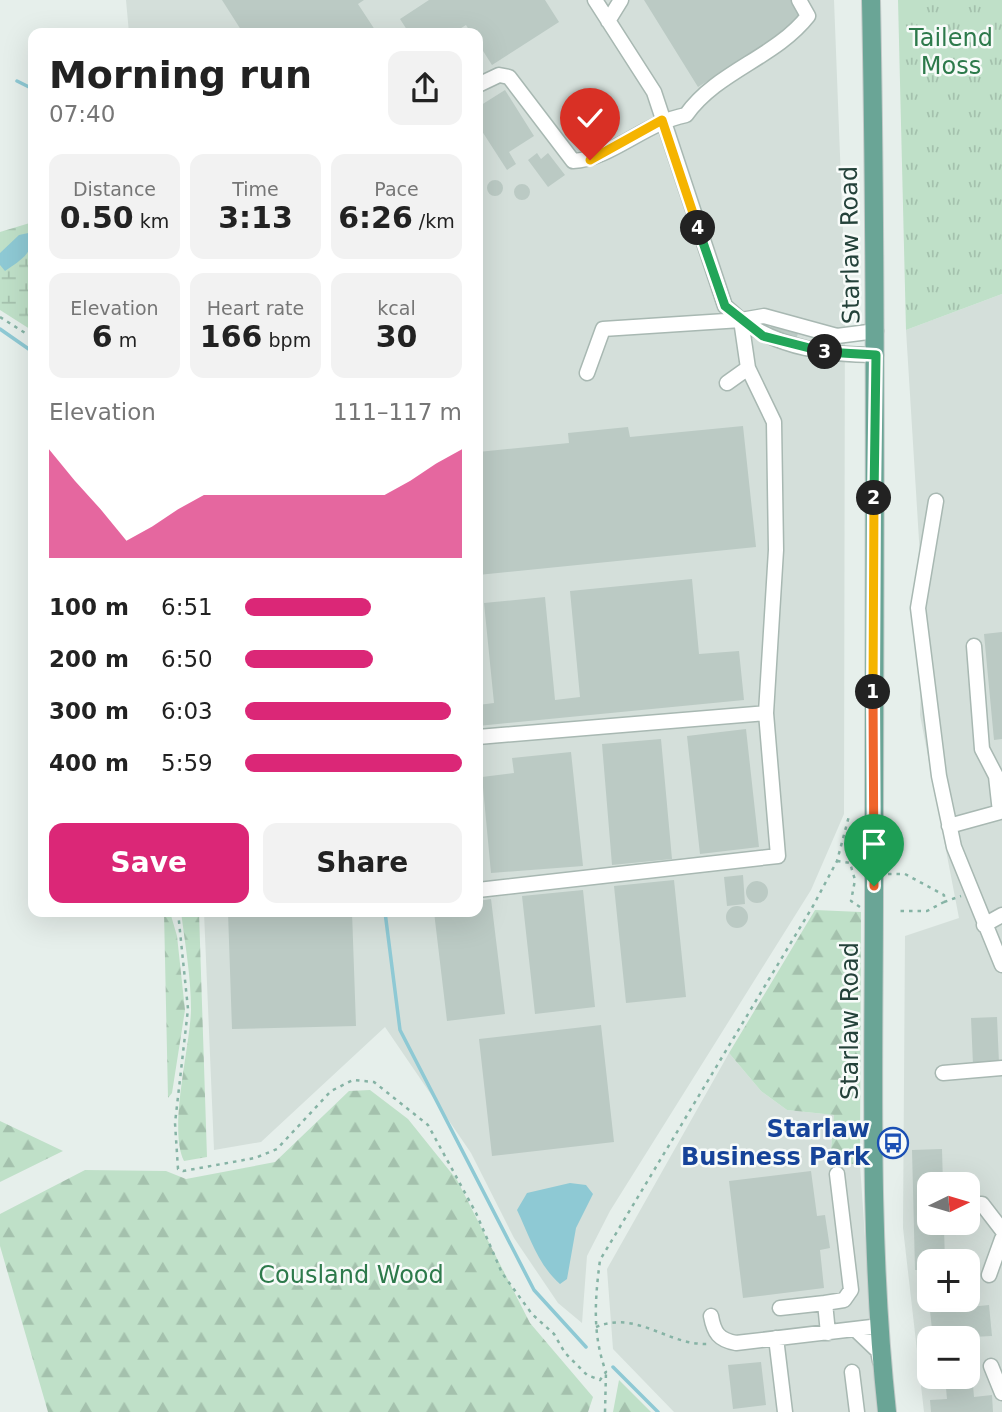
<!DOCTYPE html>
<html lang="en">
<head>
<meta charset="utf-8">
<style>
  :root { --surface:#fff; --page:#f2f2f2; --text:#222; --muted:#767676; --accent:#db2777 }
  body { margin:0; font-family:"DejaVu Sans",sans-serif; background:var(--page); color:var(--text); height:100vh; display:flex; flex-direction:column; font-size:26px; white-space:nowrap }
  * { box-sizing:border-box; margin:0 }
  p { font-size:23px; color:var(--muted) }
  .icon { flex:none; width:38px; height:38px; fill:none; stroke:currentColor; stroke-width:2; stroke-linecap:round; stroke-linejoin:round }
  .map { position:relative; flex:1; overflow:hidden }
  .panel { position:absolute; left:28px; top:28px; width:455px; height:889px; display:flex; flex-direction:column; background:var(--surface); border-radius:14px; box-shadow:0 7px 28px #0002 }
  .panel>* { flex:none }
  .needle { width:46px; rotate:85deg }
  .tools { position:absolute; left:917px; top:1172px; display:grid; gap:14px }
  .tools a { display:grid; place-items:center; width:63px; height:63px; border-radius:14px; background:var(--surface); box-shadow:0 7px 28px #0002; font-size:35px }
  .pin { position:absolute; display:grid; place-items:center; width:60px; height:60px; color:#fff; margin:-72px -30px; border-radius:50% 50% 50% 0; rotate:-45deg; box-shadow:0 0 7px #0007 }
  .pin .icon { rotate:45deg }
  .km { position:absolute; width:35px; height:35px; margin:-18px; border-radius:50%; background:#222; color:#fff; font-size:19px; line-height:35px; text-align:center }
  .round { display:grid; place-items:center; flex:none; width:74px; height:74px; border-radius:14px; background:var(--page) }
  .headline { display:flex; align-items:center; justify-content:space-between; height:119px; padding:0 21px }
  h1 { font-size:38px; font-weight:800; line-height:52px }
  .figures { display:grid; grid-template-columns:repeat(3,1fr); gap:10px; height:119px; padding:7px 21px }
  .figures div { display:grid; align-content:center; border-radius:14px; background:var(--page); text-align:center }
  .figures b { font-size:30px; font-weight:800 }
  .figures small { font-size:19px; font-weight:400 }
  .figures p { font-size:19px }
  .chart { height:196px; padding:14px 21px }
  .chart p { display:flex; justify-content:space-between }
  .chart svg { width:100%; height:126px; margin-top:7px; fill:var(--accent); opacity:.7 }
  .action { display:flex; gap:14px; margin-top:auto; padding:14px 21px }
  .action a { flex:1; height:80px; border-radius:14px; background:var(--accent); color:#fff; font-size:28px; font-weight:800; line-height:80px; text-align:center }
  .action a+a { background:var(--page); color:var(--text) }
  ul { padding:0 21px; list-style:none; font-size:23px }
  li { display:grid; grid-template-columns:112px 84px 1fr; align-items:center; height:52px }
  li i { height:18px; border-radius:9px; background:var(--accent) }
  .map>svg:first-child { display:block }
</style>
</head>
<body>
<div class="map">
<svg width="1002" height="1412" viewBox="0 0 1002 1412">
  <defs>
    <pattern id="forest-firs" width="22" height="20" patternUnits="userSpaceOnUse" patternTransform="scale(1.75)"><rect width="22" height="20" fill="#bfe0c8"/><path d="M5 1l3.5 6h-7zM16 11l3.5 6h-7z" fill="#a4c1ad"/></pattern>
    <pattern id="wetland-marsh" width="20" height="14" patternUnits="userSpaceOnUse" patternTransform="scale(1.75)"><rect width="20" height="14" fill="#bfe0c8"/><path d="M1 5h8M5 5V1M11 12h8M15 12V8" fill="none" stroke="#a4c1ad"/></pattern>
    <pattern id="park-tufts" width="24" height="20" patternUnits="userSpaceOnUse" patternTransform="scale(1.75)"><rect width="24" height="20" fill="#bfe0c8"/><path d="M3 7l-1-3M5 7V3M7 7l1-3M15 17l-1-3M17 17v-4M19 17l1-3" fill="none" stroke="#a4c1ad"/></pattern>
  </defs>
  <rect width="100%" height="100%" fill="#e6efeb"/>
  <!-- built -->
  <path fill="#d4dfda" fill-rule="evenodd" d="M126 0H834L845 284 844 814 811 890 610 1211 587 1256 582 1323 558 1303 514 1238 471 1153 385 1027 261 1142 214 1150 204 912H478V33H129Z
    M1002 294V1412H924L903 1228 905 936 959 918 920 715 923 605 906 330ZM929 1185H968V1223H929ZM929 1262H968V1300H929ZM929 1339H968V1377H929Z
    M729 1053 761 1091 787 1110 834 1115 830 1161 860 1165 877 1412H674L613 1349 607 1269Z"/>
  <!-- forest -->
  <path fill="url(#forest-firs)" d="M815 910 861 912 860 1165 830 1161 834 1115 787 1110 761 1091 729 1053Z
    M164 912H170L177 936 185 1010 172 1093 168 1098Z
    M181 912H199L207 1157 184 1161C168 1129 190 1048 191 1010 191 978 185 943 181 912Z
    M370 1090 408 1119 457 1180 530 1323 593 1397 588 1412H48L0 1246V1214L85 1170 166 1171 186 1179 275 1162 349 1091Z
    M0 1121 63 1151 0 1182Z
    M619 1380 651 1412H613Z"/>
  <!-- wetland -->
  <path fill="url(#wetland-marsh)" d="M33 222V331L0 310V232Z"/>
  <!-- park -->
  <path fill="url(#park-tufts)" d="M898 0H1002V294L906 330Z"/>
  <!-- water -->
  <path fill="#8ec9d4" d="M33 232C33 254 22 259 5 271L0 265V253L19 235Z
    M570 1183 586 1185 593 1194 576 1228 567 1279 560 1284C538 1265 529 1235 517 1210L527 1193Z"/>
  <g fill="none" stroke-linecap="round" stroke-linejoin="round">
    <!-- stream -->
    <path stroke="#8ec9d4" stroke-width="3.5" d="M17 81 33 89
      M0 329 33 352
      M385 912 400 1030 534 1290 586 1347
      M613 1367 658 1412"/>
  </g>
  <!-- building -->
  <path fill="#bbcac4" d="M222 0H364L358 4 377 33H243Z
    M429 0H545L559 22 492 65 478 43V33H471L466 25 453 33H409L400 19Z
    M644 0H791L803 20 698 87Z
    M505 90 534 136 509 152 516 164 507 170 478 125V107Z
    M537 153 541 159 548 153 565 175 548 187 528 160Z
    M487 188a8 8 0 1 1 16 0a8 8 0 1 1-16 0Z
    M514 192a8 8 0 1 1 16 0a8 8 0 1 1-16 0Z
    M772 323 799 330 796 340 769 332Z
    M743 426 756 547 478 575V452L569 443 568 433 628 427 630 437Z
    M692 579 699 654 739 651 744 700 478 726V705L494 703 484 603 545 597 555 700 580 697 570 591Z
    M1002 632V739L994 740 984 634Z
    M746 729 759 847 700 854 687 736Z
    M661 739 672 859 612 865 602 744Z
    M571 752 583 866 491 873 482 777 514 773 512 758Z
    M743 875 745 904 727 906 724 877Z
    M674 880 686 997 626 1003 614 886Z
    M746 892a11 11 0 1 1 22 0a11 11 0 1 1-22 0Z
    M583 890 595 1007 535 1014 522 896Z
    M491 899 505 1014 447 1021 434 912H478V901Z
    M726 917a11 11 0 1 1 22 0a11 11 0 1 1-22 0Z
    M228 912H352L356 1026 232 1029Z
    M997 1017 999 1063 973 1065 971 1018Z
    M601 1025 614 1142 492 1156 479 1039Z
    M942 1149 943 1185H929V1223H948V1228H944L945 1262H929V1270H915L912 1150Z
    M811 1171 817 1216 825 1215 830 1248 820 1250 824 1288 743 1298 729 1181Z
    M989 1305 992 1336 933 1339 930 1311Z
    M761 1362 766 1405 733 1409 728 1365Z
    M973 1385 974 1397 992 1395 993 1412H931L930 1400 947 1399 946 1388Z"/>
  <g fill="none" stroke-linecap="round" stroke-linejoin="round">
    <!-- minor casing -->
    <g stroke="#a8b8b2" stroke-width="17">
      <path id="minor" d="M608 21 621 0
        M478 85 499 75 509 77 573 161C611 159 644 123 686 115 717 71 775 58 808 16L799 0
        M876 331 837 336 764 316 741 320C780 348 828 355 876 355
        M587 373 603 329 741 320
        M727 383 748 368
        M936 501 918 608 939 776 954 847 1002 965
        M478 737 766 713
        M949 826 1000 812 996 776 982 749 974 646
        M478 890 778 856 766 713 776 550 774 422 748 368 741 320 725 306 654 92 595 0
        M984 925 1002 915
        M943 1073 1002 1068
        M968 1204H982L1002 1230
        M989 1275 1002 1239
        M780 1308 825 1303
        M711 1316C714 1333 719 1340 736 1343L880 1326
        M856 1330 878 1351 880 1361
        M828 1333 825 1303 844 1300 851 1290 837 1174
        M776 1338 785 1412
        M991 1366 1002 1393
        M852 1372 857 1412"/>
    </g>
    <!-- major casing -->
    <g stroke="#c2cac8" stroke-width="20">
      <path id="major" d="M871 0C877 296 874 591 874 887 874 1062 868 1238 887 1412"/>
    </g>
    <!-- path -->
    <path stroke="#86b3a5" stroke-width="2.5" stroke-dasharray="3.5 5" stroke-linecap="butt" d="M0 317 33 338
      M837 861 850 863 855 880 851 901 860 907
      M888 874H905L944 895V902L927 911H900
      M944 902 961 896
      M178 912 188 1009 175 1123 178 1169 183 1171 255 1158 277 1149 331 1091 353 1080 374 1082 428 1125 476 1213 502 1273 532 1314 554 1334 565 1353 587 1375 600 1380 606 1372C592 1334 595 1299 600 1260L813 906 837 861 849 816
      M596 1327C637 1310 667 1345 707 1344
      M605 1412 606 1372"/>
    <!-- minor -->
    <use href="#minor" stroke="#fff" stroke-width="14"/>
    <!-- major -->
    <use href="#major" stroke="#6aa596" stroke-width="18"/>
  </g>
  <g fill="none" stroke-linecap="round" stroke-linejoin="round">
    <!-- split-1 casing -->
    <g stroke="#fff" stroke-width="14">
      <path id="split-1" d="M873 692 874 886"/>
    </g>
    <!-- split-2 casing -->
    <g stroke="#fff" stroke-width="14">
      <path id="split-2" d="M873 692 874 498"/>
    </g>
    <!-- split-3 casing -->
    <g stroke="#fff" stroke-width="14">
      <path id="split-3" d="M825 352 876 355 874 498"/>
    </g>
    <!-- split-4 casing -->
    <g stroke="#fff" stroke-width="14">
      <path id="split-4" d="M698 228 725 306 763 336 825 352"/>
    </g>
    <!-- split-5 casing -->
    <g stroke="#fff" stroke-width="14">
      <path id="split-5" d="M590 160 662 120 698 228"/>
    </g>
    <!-- split-1 -->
    <use href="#split-1" stroke="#f0652b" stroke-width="9"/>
    <!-- split-2 -->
    <use href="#split-2" stroke="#f5b400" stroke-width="9"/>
    <!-- split-3 -->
    <use href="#split-3" stroke="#22a559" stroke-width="9"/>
    <!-- split-4 -->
    <use href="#split-4" stroke="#22a559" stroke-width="9"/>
    <!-- split-5 -->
    <use href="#split-5" stroke="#f5b400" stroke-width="9"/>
  </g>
  <!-- icons -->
  <defs>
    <g id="bus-ring" transform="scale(1.575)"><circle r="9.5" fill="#f7fbf9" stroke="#1a4fb4" stroke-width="1.5"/><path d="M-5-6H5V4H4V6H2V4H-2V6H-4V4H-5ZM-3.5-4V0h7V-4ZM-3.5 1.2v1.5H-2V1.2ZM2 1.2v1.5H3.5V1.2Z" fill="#1a4fb4"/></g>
  </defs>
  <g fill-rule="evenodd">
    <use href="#bus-ring" x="893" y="1143"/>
  </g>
  <g text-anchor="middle" stroke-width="5" stroke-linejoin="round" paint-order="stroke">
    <!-- park labels -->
    <g font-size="24" fill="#2d7a4b" stroke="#f7fbf9">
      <text x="951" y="46">Tailend<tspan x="951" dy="28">Moss</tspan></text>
      <text x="351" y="1283">Cousland Wood</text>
    </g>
    <!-- street labels -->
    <g font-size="24" fill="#24423a" stroke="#f7fbf9">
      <text transform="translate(850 245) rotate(-91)" y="8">Starlaw Road</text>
      <text transform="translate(850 1021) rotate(-90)" y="8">Starlaw Road</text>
    </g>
    <!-- transit labels -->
    <g font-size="24" font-weight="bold" fill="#164399" stroke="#f7fbf9" text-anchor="end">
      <text x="870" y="1137">Starlaw<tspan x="870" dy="28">Business Park</tspan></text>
    </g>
  </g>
</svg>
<div class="tools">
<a><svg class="needle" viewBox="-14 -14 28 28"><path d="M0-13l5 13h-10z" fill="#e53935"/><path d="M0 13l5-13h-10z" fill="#767676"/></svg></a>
<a>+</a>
<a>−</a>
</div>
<div class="pin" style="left:874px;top:886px;background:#1e9e55"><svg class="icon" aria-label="arrive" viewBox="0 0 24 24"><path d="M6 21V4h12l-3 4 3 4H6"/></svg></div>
<div class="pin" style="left:590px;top:160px;background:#d93025"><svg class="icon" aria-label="check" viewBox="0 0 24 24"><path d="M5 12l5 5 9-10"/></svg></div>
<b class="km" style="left:873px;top:692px">1</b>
<b class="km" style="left:874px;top:498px">2</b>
<b class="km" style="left:825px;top:352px">3</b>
<b class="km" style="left:698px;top:228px">4</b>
<section class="panel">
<div class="headline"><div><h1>Morning run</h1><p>07:40</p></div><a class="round"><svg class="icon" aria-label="share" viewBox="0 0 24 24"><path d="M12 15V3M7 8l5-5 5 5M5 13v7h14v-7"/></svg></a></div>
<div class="figures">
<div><p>Distance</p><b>0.50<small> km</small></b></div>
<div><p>Time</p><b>3:13</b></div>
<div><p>Pace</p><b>6:26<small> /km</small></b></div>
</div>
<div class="figures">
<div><p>Elevation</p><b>6<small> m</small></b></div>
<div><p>Heart rate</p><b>166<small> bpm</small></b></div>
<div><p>kcal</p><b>30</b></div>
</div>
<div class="chart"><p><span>Elevation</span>111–117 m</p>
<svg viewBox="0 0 160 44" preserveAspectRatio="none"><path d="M0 44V6L10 17L20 27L30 38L40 33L50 27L60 22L70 22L80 22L90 22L100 22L110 22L120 22L130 22L140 17L150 11L160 6V44z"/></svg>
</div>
<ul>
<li><b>100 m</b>6:51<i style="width:58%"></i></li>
<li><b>200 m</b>6:50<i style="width:59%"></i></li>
<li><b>300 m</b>6:03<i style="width:95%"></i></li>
<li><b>400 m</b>5:59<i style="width:100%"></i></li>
</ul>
<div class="action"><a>Save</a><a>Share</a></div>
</section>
</div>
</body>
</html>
